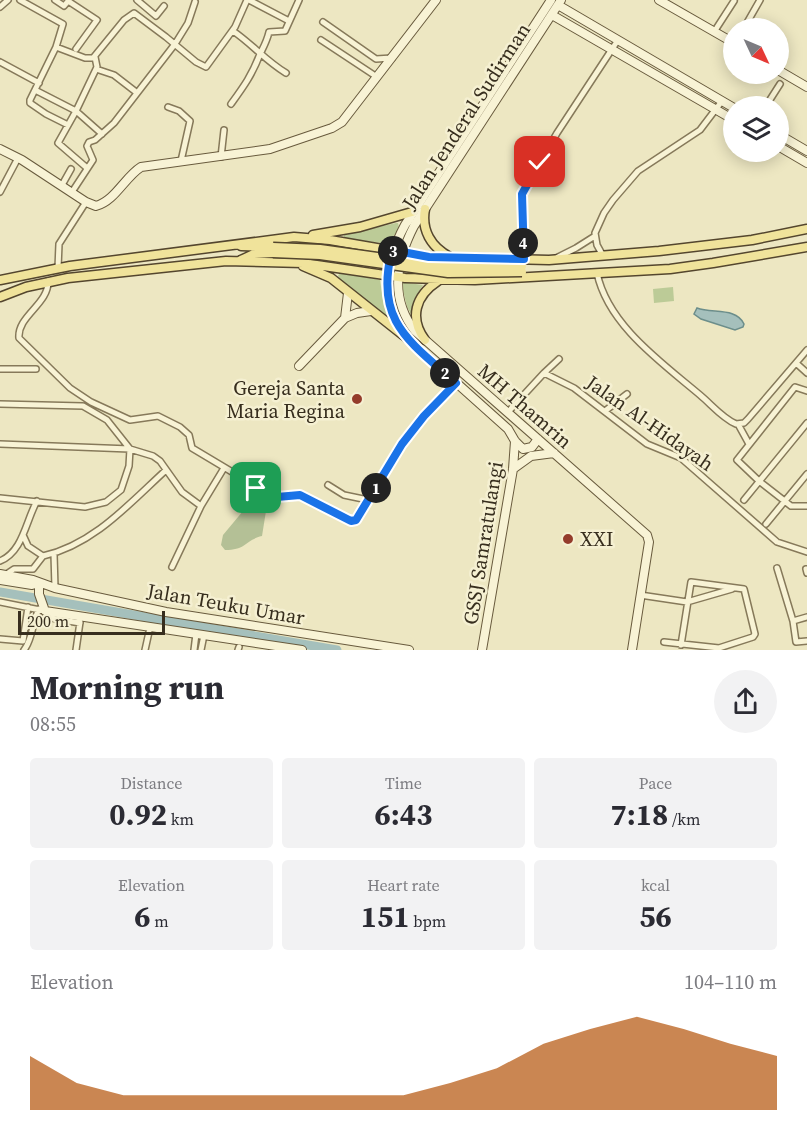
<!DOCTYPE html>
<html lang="en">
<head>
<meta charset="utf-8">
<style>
  :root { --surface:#fff; --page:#f2f2f3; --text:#2b2b33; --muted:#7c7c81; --accent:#b45309 }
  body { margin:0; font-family:"Source Serif 4",serif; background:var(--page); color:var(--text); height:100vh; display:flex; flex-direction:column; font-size:22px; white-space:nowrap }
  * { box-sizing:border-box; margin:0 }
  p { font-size:20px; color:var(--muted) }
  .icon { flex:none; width:33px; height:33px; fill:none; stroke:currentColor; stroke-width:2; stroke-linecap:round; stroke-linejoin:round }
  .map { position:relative; height:650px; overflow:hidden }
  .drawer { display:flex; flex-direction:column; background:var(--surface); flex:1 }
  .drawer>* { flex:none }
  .needle { width:39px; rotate:134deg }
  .tools { position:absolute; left:723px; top:18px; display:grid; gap:12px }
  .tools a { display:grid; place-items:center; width:66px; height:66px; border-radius:50%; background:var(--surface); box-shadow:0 3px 15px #0003; font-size:30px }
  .scale { position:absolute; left:18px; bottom:15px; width:147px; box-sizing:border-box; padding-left:6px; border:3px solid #372e1e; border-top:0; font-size:16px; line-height:21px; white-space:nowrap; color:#372e1e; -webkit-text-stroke:4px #f5f0d2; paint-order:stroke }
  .pin { position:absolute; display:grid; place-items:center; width:51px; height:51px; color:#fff; margin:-26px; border-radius:12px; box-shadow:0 3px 9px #0006 }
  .km { position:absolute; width:30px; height:30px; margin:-15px; border-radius:50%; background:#222; color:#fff; font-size:16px; line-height:30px; text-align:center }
  .round { display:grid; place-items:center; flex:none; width:63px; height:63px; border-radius:32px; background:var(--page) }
  .head { display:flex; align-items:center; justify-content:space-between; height:102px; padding:0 30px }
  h1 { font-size:33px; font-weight:700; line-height:45px }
  .stats { display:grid; grid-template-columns:repeat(3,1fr); gap:9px; height:102px; padding:6px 30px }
  .stats div { display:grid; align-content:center; border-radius:6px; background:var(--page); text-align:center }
  .stats b { font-size:30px; font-weight:700 }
  .stats small { font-size:16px; font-weight:400 }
  .stats p { font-size:16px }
  .chart { height:168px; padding:12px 30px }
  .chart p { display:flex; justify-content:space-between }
  .chart svg { width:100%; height:108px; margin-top:6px; fill:var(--accent); opacity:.7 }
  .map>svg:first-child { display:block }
</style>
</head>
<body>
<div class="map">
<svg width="807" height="650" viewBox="0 0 807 650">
  <rect width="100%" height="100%" fill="#ede7c2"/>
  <!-- green -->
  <path fill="#bccb97" d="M396 223H398L399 227 389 244 344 238V235Z
    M340 272 380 280 384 306 390 321 339 278 338 276Z
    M401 282 423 285 415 298 411 314 407 307Z
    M673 287 674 301 654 303 653 289Z"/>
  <!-- cemetery -->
  <path fill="#b4c096" d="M253 490 264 496 262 509 266 511 262 536C245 540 247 550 225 550L221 545 223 535 243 511Z"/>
  <!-- water -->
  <path fill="#a5c0bc" stroke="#6c8e8b" stroke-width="1.5" d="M697 308C712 314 736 307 744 324L743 327 735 330 701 319 694 314Z"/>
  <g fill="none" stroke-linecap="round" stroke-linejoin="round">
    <!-- river -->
    <path stroke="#a5c0bc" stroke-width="9" d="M0 592 337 650"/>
    <!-- street casing -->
    <g stroke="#86795a" stroke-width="8">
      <path id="street" d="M20 0 63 24 56 47 30 100V103L46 114 68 125
        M55 0 64 6 69 0
        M137 0 156 16 164 6
        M249 0 289 21
        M68 1 97 20 76 49
        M0 7 8 0
        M323 22 376 59 392 58
        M744 28 760 0
        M233 31C252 44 266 61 286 73
        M714 32 734 1
        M321 40 377 77
        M56 47 85 58H93L124 20 134 13 166 37 196 62 206 67 235 27 247 0
        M0 62 39 83
        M96 69 114 75 136 92
        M35 90 76 111 102 134
        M231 104C244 86 252 75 260 54 264 46 267 41 269 32L285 31 299 0
        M766 106 780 84
        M168 107 179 111 190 121 181 161
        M221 157 224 130
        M87 168 58 143 76 111 97 67 95 57
        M62 185 71 169
        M0 192 18 158
        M72 192 93 160 87 146 89 142 95 140 114 123 175 44 188 23 195 2
        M603 256 597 245 595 233 604 213 613 200 638 171 700 130 722 101
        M558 257 576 248 595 236
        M524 259 522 194 557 133 618 40
        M58 268 59 244 86 202
        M597 273C608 325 661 362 700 395 711 404 722 418 736 424L744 423 748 419 807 350
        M48 281C49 304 17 316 19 338L70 388 91 402 130 420 158 416 180 427 189 435 192 448 274 497 300 495 351 521 356 520 402 444 424 416 456 383
        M796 363 807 373
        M0 369H36
        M544 373 559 359
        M807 391 795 387 737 460 759 481 791 506H807
        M0 404 83 406 107 420 130 449 129 466 121 490 106 502 85 507 0 498
        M605 411 627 394
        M508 412 544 373 574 388 647 444 681 458 777 542 807 552
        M738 424 749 444
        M0 444 130 449 153 456 160 461 182 492 201 506
        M328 485 344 495 368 500
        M744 500 807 423
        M766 524 807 474
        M23 535 28 546 43 556C93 545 129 504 166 470
        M54 554 55 588
        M0 561C23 552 26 520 37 501
        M172 567 201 506 224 468
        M777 568 793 621 796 642 807 641
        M806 569 807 573
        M5 575 14 569H33L43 556
        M640 595 687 602 732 589
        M0 602 45 611
        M45 617 80 623
        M793 621 807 617
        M0 639 23 641 28 607
        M664 642 719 648 753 637 755 634 744 589 691 582 681 645
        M24 650C33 639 32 622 39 609
        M76 650 80 622
        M145 650 149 632
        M194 650 196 634
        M201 650 204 635
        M238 650 239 647"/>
    </g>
    <!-- secondary casing -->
    <g stroke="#685a3d" stroke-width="10">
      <path id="secondary" d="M561 0 414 226C396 261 389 298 415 331L647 535 649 542 632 650
        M659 0 734 43
        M558 5 734 108
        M552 15 734 120
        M778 70 807 87
        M778 134 807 151
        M778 146 807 163
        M0 149 22 160 86 202 96 206C115 201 125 177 141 167L270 149 332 128 342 122 436 0
        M345 318 348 293
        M299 366 345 318 357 313 371 311
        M538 439 532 447 523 449 515 441 508 429 403 335C379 298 385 262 405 225L551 0
        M513 469 531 456 554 453
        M0 574 33 580 55 588 166 612 409 650
        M0 580 32 585 39 583
        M39 583V594L45 611 302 650
        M482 650 513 469 515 441"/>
    </g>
    <!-- primary casing -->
    <g stroke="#54462e" stroke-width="11">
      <path id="primary" d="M425 209C421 230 431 247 450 257
        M313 235 360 227 412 212
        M241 246 273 247
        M241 260 254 254 273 253
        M303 266 331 278 403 335
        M0 280 70 266 294 237 330 240 429 257 549 260 659 251 752 240 807 229
        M0 297 26 287 68 278 226 261 303 263 405 278 475 280 670 269 713 263 807 247
        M425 340C409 318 415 296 438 281"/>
    </g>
    <!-- street -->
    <use href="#street" stroke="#f8f3d5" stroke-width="5"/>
    <!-- secondary -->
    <use href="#secondary" stroke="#f8f3d5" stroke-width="8"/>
    <!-- primary -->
    <use href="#primary" stroke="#f0e39b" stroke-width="8"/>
    <!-- primary-bridge casing -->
    <g stroke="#54462e" stroke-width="11" stroke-linecap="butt">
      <path id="primary-bridge" d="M273 247 320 249 442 266H522
        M273 253 320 255 448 273 522 272"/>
    </g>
    <!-- primary-bridge -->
    <use href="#primary-bridge" stroke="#f0e39b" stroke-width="8"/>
  </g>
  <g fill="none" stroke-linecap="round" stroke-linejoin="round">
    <!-- route casing -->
    <g stroke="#fff" stroke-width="12">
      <path id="route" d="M256 488 277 497 300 495 351 521 356 520 402 444 424 416 456 383C409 341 374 321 392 250L429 257 524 259 522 194 540 162"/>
    </g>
    <!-- route -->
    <use href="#route" stroke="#1a73e8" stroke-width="8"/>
  </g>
  <!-- markers -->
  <g fill="#943c2b" stroke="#f5f0d2" stroke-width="2">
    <circle cx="357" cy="399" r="6"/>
    <circle cx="568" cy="539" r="6"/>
  </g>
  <g text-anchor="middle" stroke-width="5" stroke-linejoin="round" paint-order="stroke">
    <!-- street labels -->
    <g font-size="20" fill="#372e1e" stroke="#f5f0d2">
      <text transform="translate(466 116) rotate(-57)" y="7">Jalan Jenderal Sudirman</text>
      <text transform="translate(525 406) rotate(41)" y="7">MH Thamrin</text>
      <text transform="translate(650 423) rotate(35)" y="7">Jalan Al-Hidayah</text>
      <text transform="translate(483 543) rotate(-81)" y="7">GSSJ Samratulangi</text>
      <text transform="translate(226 604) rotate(10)" y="7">Jalan Teuku Umar</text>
    </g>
    <!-- poi labels -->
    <g font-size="20" fill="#372e1e" stroke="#f5f0d2" text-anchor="end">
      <text x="345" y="395">Gereja Santa<tspan x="345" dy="23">Maria Regina</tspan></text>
      <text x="580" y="546" text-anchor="start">XXI</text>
    </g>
  </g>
</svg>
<div class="tools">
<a><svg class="needle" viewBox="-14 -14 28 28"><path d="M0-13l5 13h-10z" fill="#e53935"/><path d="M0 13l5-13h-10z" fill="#7c7c81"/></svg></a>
<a><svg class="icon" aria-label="layers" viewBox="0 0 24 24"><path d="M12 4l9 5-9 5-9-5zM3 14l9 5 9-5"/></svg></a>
</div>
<div class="scale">200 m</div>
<div class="pin" style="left:256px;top:488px;background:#1e9e55"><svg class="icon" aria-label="arrive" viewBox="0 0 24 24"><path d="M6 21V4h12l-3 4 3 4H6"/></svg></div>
<div class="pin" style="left:540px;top:162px;background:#d93025"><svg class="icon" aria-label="check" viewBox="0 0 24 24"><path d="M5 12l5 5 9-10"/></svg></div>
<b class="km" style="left:376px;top:488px">1</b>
<b class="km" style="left:445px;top:373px">2</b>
<b class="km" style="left:393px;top:251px">3</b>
<b class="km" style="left:523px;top:243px">4</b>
</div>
<section class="drawer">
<div class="head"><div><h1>Morning run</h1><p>08:55</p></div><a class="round"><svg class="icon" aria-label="share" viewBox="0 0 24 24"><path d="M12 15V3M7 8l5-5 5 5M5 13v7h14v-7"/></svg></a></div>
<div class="stats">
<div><p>Distance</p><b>0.92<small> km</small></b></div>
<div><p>Time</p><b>6:43</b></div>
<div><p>Pace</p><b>7:18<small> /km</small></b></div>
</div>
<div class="stats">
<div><p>Elevation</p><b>6<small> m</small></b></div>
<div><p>Heart rate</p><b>151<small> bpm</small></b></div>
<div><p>kcal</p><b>56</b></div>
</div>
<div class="chart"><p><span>Elevation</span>104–110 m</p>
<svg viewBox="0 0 160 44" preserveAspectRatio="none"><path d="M0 44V22L10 33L20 38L30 38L40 38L50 38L60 38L70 38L80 38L90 33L100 27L110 17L120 11L130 6L140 11L150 17L160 22V44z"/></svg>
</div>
</section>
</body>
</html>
